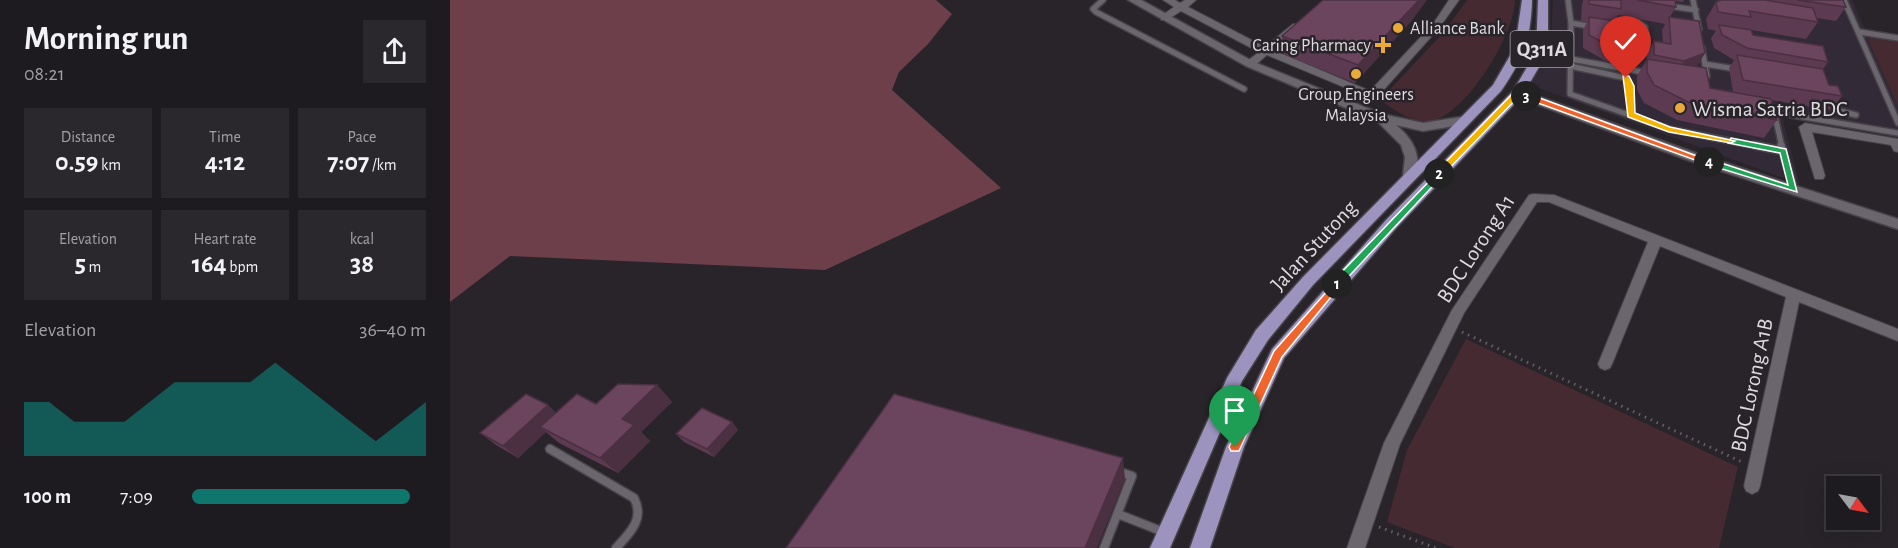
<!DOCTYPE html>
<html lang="en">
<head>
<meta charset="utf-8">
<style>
  :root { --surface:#1e1b20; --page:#2b282d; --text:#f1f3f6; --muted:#a1a1a5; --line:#3c393e; --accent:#0f766e }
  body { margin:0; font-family:"Alegreya Sans",sans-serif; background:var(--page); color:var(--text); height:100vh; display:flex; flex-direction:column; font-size:22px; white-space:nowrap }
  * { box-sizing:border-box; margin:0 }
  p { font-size:20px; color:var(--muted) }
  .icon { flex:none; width:33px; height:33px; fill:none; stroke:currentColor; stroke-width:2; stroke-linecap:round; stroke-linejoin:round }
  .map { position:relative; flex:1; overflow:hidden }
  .side { display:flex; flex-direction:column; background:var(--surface); width:450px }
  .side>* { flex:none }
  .needle { width:39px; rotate:122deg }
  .buttons { position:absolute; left:1376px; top:476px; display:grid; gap:12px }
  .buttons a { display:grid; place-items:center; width:54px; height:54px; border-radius:0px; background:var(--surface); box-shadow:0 6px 24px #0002,0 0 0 2px var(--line); font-size:30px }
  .pin { position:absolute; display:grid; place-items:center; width:51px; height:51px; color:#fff; margin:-62px -26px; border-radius:50% 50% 50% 0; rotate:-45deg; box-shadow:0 0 6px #0007 }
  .pin .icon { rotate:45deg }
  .km { position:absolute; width:30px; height:30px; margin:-15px; border-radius:50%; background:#222; color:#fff; font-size:16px; line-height:30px; text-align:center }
  .round { display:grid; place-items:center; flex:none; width:63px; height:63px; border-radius:0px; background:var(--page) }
  .head { display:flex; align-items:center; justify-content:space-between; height:102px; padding:0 24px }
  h1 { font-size:33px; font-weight:600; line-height:45px }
  .stats { display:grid; grid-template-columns:repeat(3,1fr); gap:9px; height:102px; padding:6px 24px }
  .stats div { display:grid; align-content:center; border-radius:0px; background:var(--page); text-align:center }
  .stats b { font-size:26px; font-weight:600 }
  .stats small { font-size:16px; font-weight:400 }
  .stats p { font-size:16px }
  .chart { height:168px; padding:12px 24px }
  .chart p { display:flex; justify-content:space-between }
  .chart svg { width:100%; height:108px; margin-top:6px; fill:var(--accent); opacity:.7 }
  ul { padding:0 24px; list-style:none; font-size:20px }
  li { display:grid; grid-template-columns:96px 72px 1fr; align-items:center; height:45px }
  li i { height:15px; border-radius:8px; background:var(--accent) }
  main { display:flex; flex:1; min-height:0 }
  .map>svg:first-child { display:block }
</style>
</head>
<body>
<main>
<section class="side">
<div class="head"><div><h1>Morning run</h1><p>08:21</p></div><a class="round"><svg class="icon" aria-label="share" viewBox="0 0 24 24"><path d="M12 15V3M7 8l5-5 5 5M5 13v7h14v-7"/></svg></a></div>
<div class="stats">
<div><p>Distance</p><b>0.59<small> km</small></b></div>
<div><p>Time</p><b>4:12</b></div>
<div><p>Pace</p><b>7:07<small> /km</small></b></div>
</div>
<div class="stats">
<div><p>Elevation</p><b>5<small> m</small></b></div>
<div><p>Heart rate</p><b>164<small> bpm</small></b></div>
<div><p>kcal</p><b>38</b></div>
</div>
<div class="chart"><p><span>Elevation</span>36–40 m</p>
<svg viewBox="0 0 160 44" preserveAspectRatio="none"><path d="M0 44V22L10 22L20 30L30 30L40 30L50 22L60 14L70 14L80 14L90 14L100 6L110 14L120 22L130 30L140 38L150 30L160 22V44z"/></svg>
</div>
<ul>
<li><b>100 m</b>7:09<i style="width:93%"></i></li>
</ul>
</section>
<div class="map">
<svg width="1448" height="548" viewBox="0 0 1448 548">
  <rect width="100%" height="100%" fill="#28242a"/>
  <!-- built -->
  <path fill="#322a36" d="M1103 0H1402L1448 105V138L1332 117 1350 184 1091 89 1081 82 1100 57Z"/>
  <!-- green -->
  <path fill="#452a31" d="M1017 0H1065C1065 34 1016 115 981 121 962 124 945 110 930 100L994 32Z
    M1423 37 1448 41V106L1418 39Z
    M1016 339 1288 467 1269 548H1005L937 522 957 450Z"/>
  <!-- forest -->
  <path fill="#6d3f4a" d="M0 0H486L502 14 478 44 449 72 442 90 551 188 375 270 60 256 0 302Z"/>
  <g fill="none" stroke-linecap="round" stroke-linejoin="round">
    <!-- service-far2 casing -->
    <g stroke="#464348" stroke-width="8">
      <path id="service-far2" d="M653 0 643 9 646 12 794 89
        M1118 0 1121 23 1120 94 1219 129 1311 147
        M1243 0 1249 29
        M1394 0 1448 123
        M1219 6 1246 10
        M1179 21 1188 22 1195 27 1197 44H1175L1168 31 1171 22Z
        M1121 23 1145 27
        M1410 32 1448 38
        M1252 48 1257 76
        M1121 59 1198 73
        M1255 64 1286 69
        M1120 66 1176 78 1180 86 1181 115
        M1382 99 1390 111 1406 115
        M1332 147 1324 112 1448 133"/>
    </g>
    <!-- service-far1 casing -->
    <g stroke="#464348" stroke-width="10">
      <path id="service-far1" d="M1304 145 1333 151
        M1331 145 1344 190"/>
    </g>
    <!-- service casing -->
    <g stroke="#464348" stroke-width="11">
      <path id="service" d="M100 449 184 498C195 519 180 533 166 548
        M668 514 716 533
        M654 548 682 476 667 471"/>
    </g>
    <!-- minor casing -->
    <g stroke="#464348" stroke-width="2">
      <path id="minor" d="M713 0H725L730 3 735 0H746L738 7 815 47 843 24H849V28L823 50 920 91 983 24 999 0H1009L989 28 929 95 920 98 817 55 804 66H796V62L809 52 731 11 717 20H711V16L724 7Z
        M1355 123 1448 139V152L1444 151 1441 145 1362 132 1375 176 1373 179H1365L1349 127Z
        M1083 194 1104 195 1448 329V341L1349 302 1310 486 1308 491 1302 494 1296 491 1294 486 1336 297 1210 246 1162 364 1160 368 1155 370 1150 368 1148 364 1198 242 1099 202H1087L1014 313 950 444 915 548H897L934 443 1002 310 1079 195Z"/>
    </g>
    <!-- tertiary casing -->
    <g stroke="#464348" stroke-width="3">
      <path id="tertiary" d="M678 0H691L804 62 932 114 973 123 1017 116 1023 120 1017 124 973 131 946 125C964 140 970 153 967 176L960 180 955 179 953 176 955 157 951 145 927 121 796 66Z
        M1068 89 1248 154 1448 219V229L1238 160 1064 96V90Z"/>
    </g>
    <!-- primary casing -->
    <g stroke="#464348" stroke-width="3">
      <path id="primary" d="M1072 0H1082C1081 39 1073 59 1051 91L863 285 818 340 792 381 720 548H700L777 378 806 330 853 277 1043 85 1065 47Z
        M1088 0H1098V52L1072 96 946 228 834 358 794 447 760 548H740L776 447 822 349 936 220 1063 91 1086 52Z"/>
    </g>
    <!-- path -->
    <path stroke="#646065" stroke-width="3" stroke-dasharray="1.5 5" stroke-linecap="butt" d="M1012 332 1292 462
      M929 527 986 548"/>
    <!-- service-far2 -->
    <use href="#service-far2" stroke="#6b666e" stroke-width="5"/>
    <!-- service-far1 -->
    <use href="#service-far1" stroke="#6b666e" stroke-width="7"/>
    <!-- service -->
    <use href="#service" stroke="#6b666e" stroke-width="8"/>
    <!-- minor -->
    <use href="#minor" fill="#6b666e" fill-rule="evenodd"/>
    <!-- tertiary -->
    <use href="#tertiary" fill="#6b666e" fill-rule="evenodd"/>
    <!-- primary -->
    <use href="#primary" fill="#9c94bf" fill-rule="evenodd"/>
  </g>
  <!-- wall -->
  <path fill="#5c3a51" d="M1133 0H1234L1233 2 1225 1 1226 7 1220 17 1247 67 1260 88 1283 92 1279 68 1284 60 1264 48 1261 38 1266 31 1258 29 1256 19 1266 2 1269 1 1268 0H1393L1396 7 1386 21 1367 18 1368 22 1356 39 1301 30 1303 35 1378 62 1373 69 1379 85 1392 96 1381 110 1321 100 1327 120 1314 138 1227 120 1194 103 1187 90V76L1197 59V55L1204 41 1213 43 1212 30 1215 24 1168 15 1165 21 1173 36 1192 52 1185 66 1156 61 1133 48V30L1137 22 1131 21 1132 4Z
    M963 19 905 83 830 53 832 36Z
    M207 385 222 402 191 432 200 441 168 473 109 443 96 432 68 458 46 445 30 433 106 413 146 404Z
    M282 422 288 430 264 457 234 442 226 434Z"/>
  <!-- shaded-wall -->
  <path fill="#4b3042" d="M969 0H977L963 19 905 83 908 65Z
    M1255 53 1247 67 1226 74 1234 61Z
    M207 385 222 402 191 432 200 441 168 473 150 458 172 419Z
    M98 405 112 418 90 427 96 432 68 458 53 446Z
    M282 422 288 430 264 457 257 449Z
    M673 458 675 479 647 548H635Z"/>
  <!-- building -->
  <path fill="#6b445e" stroke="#4b3042" stroke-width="1.5" d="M873 0H969L908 65 832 36Z
    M1139 0H1171V9L1139 4Z
    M1187 0H1225L1226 7Z
    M1271 0H1315L1363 8 1368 22 1299 11 1301 17 1268 12 1266 2Z
    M1347 0H1393L1396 7Z
    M1139 17 1172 22 1173 36 1190 39 1192 52 1163 48 1139 35Z
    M1219 17 1249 21 1255 53 1234 61 1204 55V41L1221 44Z
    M1269 25 1301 30 1303 35 1373 46 1378 62 1297 48 1272 35Z
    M1287 55 1373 69 1379 85 1388 86 1392 96 1293 80Z
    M1197 59 1256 68 1260 88 1321 99 1327 120 1238 102 1204 85 1197 72Z
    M168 384 207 385 172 419 184 425 150 458 90 427 127 394 146 404Z
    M76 394 98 405 53 446 30 433Z
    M444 394 673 458 635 548H336Z
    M252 408 282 422 257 449 226 434Z"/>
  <!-- split-1 -->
  <path fill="#f0652b" stroke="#fff" stroke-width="1.5" d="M887 280 892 284 890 286 832 357 789 451H781L779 447 824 351Z"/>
  <!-- split-2 -->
  <path fill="#22a559" stroke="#fff" stroke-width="1.5" d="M989 171 992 172V176L890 286H883V281Z"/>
  <!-- split-3 -->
  <path fill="#f5b400" stroke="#fff" stroke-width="1.5" d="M1065 91 1080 96 1076 98 1069 96 992 176H986V172Z"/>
  <!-- split-4 -->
  <path fill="#f0652b" stroke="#fff" stroke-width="1.5" d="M1074 94H1079L1263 162 1256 164 1074 98Z"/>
  <!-- split-5 -->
  <path fill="#22a559" stroke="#fff" stroke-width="1.5" d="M1281 138 1336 149 1347 192 1256 164 1255 162 1259 159 1338 185 1330 153 1278 143Z"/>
  <!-- split-6 -->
  <path fill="#f5b400" stroke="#fff" stroke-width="1.5" d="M1173 76H1179L1184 86 1185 113 1220 127 1285 141 1281 143 1219 132 1178 117Z"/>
  <!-- markers -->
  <g fill="#eaaa39" stroke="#28242a" stroke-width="2">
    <circle cx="948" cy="28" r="6"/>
    <path d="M930 36h6v6h6v6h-6v6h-6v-6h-6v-6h6z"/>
    <circle cx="906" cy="74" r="6"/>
    <circle cx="1230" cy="108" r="6"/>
  </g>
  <g text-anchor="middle" stroke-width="5" stroke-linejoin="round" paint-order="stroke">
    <!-- far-poi labels -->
    <g font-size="18" fill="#dedbdf" stroke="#28242a" text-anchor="start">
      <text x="960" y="34">Alliance Bank</text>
      <text x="921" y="51" text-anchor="end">Caring Pharmacy</text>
      <text x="906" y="100" text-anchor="middle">Group Engineers<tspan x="906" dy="21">Malaysia</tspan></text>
    </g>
    <!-- shield labels -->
    <rect fill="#28242a" stroke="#a7a4a9" stroke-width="1.5" x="1060.5" y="31" width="63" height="36" rx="4.5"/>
    <g font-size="21" font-weight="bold" fill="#dedbdf">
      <text x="1092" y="56">Q311A</text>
    </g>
    <!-- poi labels -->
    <g font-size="22" fill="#dedbdf" stroke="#28242a" text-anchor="start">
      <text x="1242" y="116">Wisma Satria BDC</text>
    </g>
    <!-- street labels -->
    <g font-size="22" fill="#dedbdf" stroke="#28242a">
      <text transform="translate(863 245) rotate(-47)" y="8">Jalan Stutong</text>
      <text transform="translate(1025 248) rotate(-57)" y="8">BDC Lorong A1</text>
      <text transform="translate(1301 385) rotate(-78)" y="8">BDC Lorong A1B</text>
    </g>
  </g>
</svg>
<div class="buttons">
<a><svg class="needle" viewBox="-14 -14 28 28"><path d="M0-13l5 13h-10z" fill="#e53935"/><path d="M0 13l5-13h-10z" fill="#a1a1a5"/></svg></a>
</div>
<div class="pin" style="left:785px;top:447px;background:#1e9e55"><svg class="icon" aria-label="arrive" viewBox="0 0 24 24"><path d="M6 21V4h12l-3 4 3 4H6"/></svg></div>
<div class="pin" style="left:1176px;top:78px;background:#d93025"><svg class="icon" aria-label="check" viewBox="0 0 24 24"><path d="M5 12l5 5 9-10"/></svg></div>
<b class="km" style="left:887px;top:284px">1</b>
<b class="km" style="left:989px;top:174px">2</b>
<b class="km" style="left:1076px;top:96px">3</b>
<b class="km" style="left:1259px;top:162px">4</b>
</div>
</main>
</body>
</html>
